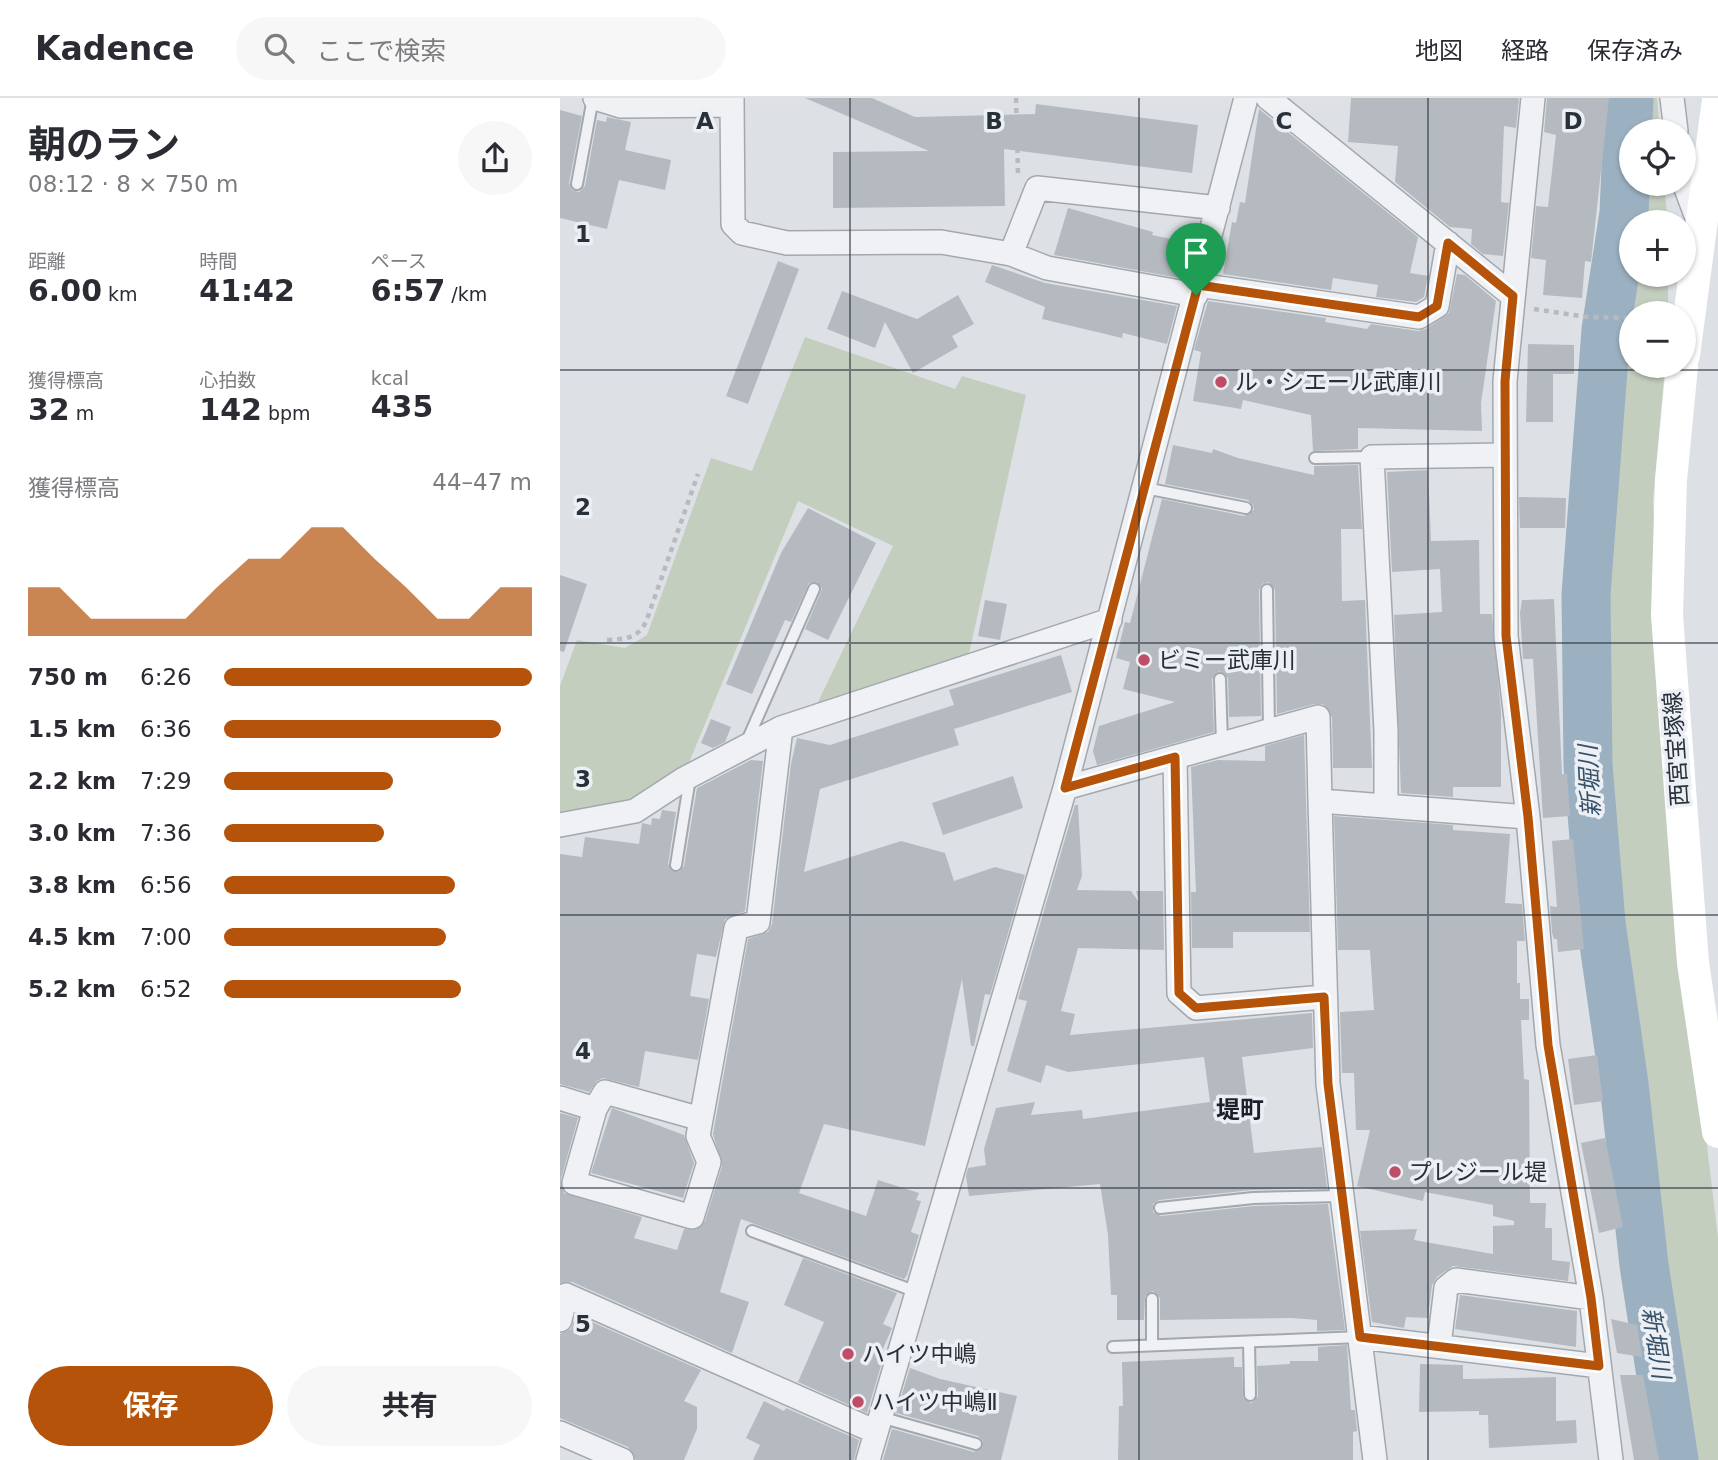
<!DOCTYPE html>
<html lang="ja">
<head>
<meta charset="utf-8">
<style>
  :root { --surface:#fff; --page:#f7f7f7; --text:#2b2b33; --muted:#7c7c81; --line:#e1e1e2; --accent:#b45309 }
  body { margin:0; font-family:"DejaVu Sans","Noto Sans JP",sans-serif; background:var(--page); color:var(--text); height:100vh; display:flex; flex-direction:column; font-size:26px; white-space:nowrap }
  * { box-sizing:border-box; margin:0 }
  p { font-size:23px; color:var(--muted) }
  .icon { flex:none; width:38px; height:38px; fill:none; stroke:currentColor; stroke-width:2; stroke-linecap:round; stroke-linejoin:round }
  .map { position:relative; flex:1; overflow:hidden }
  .panel { display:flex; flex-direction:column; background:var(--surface); width:560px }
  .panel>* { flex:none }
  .buttons { position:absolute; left:1059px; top:21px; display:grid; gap:14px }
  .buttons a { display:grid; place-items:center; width:77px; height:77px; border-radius:50%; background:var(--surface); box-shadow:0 2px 5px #0004; font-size:35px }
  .pin { position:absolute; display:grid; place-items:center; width:60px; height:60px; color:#fff; margin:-72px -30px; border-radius:50% 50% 50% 0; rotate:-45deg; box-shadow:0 0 7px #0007 }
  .pin .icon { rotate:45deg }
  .round { display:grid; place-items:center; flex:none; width:74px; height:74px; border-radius:37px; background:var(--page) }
  .overview { display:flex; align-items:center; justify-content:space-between; height:119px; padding:0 28px }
  h1 { font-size:38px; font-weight:700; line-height:52px }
  .stats { display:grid; grid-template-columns:repeat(3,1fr); gap:10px; height:119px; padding:7px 28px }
  .stats div { display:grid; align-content:center }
  .stats b { font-size:30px; font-weight:700 }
  .stats small { font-size:19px; font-weight:400 }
  .stats p { font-size:19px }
  .chart { height:196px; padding:14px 28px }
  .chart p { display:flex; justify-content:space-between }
  .chart svg { width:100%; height:126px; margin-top:7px; fill:var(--accent); opacity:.7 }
  .primary-button { display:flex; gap:14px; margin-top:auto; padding:14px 28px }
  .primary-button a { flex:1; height:80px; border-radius:42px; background:var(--accent); color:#fff; font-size:28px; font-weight:700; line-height:80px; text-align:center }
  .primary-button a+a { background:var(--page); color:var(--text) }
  ul { padding:0 28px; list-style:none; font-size:23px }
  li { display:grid; grid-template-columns:112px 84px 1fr; align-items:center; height:52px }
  li i { height:18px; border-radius:9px; background:var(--accent) }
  header { display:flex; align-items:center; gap:42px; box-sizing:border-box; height:98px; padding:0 35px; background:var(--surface); border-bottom:2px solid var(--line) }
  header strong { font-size:33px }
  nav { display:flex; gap:38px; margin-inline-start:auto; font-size:24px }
  .search { width:490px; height:63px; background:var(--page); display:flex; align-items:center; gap:18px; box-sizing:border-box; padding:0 24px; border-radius:38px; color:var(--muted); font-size:26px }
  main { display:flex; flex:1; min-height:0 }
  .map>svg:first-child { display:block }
</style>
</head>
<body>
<header>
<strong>Kadence</strong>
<div class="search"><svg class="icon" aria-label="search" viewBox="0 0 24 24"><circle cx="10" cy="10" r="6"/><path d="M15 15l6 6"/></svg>ここで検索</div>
<nav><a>地図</a><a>経路</a><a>保存済み</a></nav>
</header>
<main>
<section class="panel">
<div class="overview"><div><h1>朝のラン</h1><p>08:12 · 8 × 750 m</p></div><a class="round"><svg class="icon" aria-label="share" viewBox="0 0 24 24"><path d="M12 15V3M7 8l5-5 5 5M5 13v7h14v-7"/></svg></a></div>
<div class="stats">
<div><p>距離</p><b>6.00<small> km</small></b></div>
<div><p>時間</p><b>41:42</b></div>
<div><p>ペース</p><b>6:57<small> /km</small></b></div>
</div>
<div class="stats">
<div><p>獲得標高</p><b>32<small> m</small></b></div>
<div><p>心拍数</p><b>142<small> bpm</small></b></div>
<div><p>kcal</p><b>435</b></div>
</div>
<div class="chart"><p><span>獲得標高</span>44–47 m</p>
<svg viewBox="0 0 160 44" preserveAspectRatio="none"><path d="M0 44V27L10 27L20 38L30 38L40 38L50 38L60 27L70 17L80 17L90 6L100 6L110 17L120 27L130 38L140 38L150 27L160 27V44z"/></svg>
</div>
<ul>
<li><b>750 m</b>6:26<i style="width:100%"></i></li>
<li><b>1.5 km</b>6:36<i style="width:90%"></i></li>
<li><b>2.2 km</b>7:29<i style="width:55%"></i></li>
<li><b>3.0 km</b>7:36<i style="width:52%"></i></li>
<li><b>3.8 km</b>6:56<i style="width:75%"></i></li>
<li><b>4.5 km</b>7:00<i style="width:72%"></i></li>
<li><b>5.2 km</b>6:52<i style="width:77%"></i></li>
</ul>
<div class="primary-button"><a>保存</a><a>共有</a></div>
</section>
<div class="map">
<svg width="1158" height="1362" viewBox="0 0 1158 1362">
  <rect width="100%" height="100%" fill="#dde1e5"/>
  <!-- green -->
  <path fill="#c4cebf" d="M1076 0H1097L1100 33H1074Z
    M1071 63V86H1104L1108 124H1071V177H1108V215H1071V268H1105L1093 403 1109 729 1158 1140V1362H1131L1075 976 1040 648 1041 480Z
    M245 239 395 291 402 278 466 297 409 556 257 606 333 448 238 403 128 667 73 704 0 720V588L17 542 65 550 87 537 151 360 192 373Z"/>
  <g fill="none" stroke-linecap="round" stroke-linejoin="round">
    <!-- river -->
    <path stroke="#9bb1c2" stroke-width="49" d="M1069 0 1064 115 1046 232 1026 496 1028 667 1041 825 1064 986 1084 1167 1114 1362"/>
  </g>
  <!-- building -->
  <path fill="#b5bac1" d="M245 0H312L355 19 475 16 476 6 638 27 632 75 444 51 445 108 273 110V54L369 53Z
    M791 0H959L956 30 944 28 941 104 949 105 943 158 923 156 911 146 912 131 890 129 835 84 838 48 788 44Z
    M987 0H1049L1031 164 1025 163 1022 200 983 197 986 162 971 160 976 108 988 109 996 37 984 34Z
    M699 11 858 139 850 175 868 178 864 199 856 204 816 199 818 187 773 180 771 192 663 176 672 124 676 125 680 104 685 105Z
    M0 12 22 18 9 85 12 92 19 94 25 88 37 22 46 24 47 19 71 24 65 52 111 62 105 92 59 82 47 131 0 120Z
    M508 110 593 134 592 137 626 144 619 180 494 157Z
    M218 163 239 171 188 306 166 298Z
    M432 167 485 185 617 208 607 246 563 235 562 240 482 221 485 209 425 184Z
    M897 176 905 177 936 203 921 305 922 333 798 330V351L753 353 751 317 683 302 681 311 633 303 641 254 634 252 648 203 766 220 765 224 807 231 811 226 858 233 866 231 889 215Z
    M282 193 357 221 398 197 414 226 392 238 398 249 353 275 325 224 315 250 267 231Z
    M968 246 1014 247V276H993V324H966Z
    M613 347 652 355 653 351 678 360 754 377V368L798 367 802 431H781L782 503 805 502 812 670H773L772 619 763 606H754L717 616 715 492 708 484 702 486 699 492 701 618 669 619 668 580 659 573 652 581 654 634 537 667 533 653 539 628 615 604 563 591 570 564 556 560 565 524 570 525 602 401 684 418 694 412 693 407 688 402 605 386Z
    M868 372 871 443 919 442 920 516H932L941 613V689H893V699L841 695 834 517 882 514 880 471 832 474 827 374Z
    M959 399 1006 400 1005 430H960Z
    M248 410 316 445 268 542 245 531 262 491 257 484 249 485 231 524 225 522 192 596 166 586 221 455Z
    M0 477 27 486 4 554 0 553Z
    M994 501 1002 676H1007L1010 718 983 720 973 561H963L960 515 962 502Z
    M425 502 447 506 440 542 418 538Z
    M501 557 512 594 394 631 399 647 260 691 244 774 341 743 385 755 394 783 435 769 465 777 430 897 425 896 414 948H411L402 881 365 1048 264 1026 239 1095 306 1118 318 1082 359 1095 356 1102 361 1103 351 1134 359 1137 347 1177 344 1181 181 1121 160 1194 189 1204 172 1255 12 1184 0 1185V1015L18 1020 1 1081 4 1095 82 1119 74 1140 117 1152 124 1131 136 1132 145 1123 162 1068 153 1036 188 841 208 834 212 826 231 666 237 640 270 647 394 607 389 592Z
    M151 621 171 629 165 644 153 650 141 645Z
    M744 637 750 834H673V850H632L631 794H636L631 669 658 662 705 663V648Z
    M191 662 203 663 185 813 165 821 156 859 137 856 130 898 149 901 138 962 85 953 79 989 43 980 37 983 29 994 0 986V756L22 759 25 739 79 746 82 725 91 727 92 720 100 721 102 712 116 714 108 766 112 773 119 774 124 768 137 690Z
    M453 678 463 710 383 737 372 705Z
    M515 707H518L522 778 517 792 571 793 579 804 576 793H603L604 852 518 850 501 913 515 916 510 937 752 915 753 950 682 959 694 1055 762 1049 767 1090 692 1092 599 1102 593 1106V1114L601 1118 694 1108 768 1106 785 1232 757 1233V1222L732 1220 600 1222V1200L593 1193 585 1198 584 1222H557V1197H551L548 1137 540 1086 409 1098 406 1078 408 1070 426 1067 424 1051 436 1010 475 1004 471 1017 522 1012 523 1021 650 1004 644 959 508 974 486 967 481 985 447 973 467 903 458 901Z
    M774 718 893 727V732L950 736 945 805 962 806 965 843H957V885H960V901H969V922H961L964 981 969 982 970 1105H986L985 1130H992V1162L1010 1164 1008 1183 893 1168 877 1179 872 1187 868 1220 846 1219 844 1230 812 1224 800 1133 857 1131 854 1142 933 1156V1128L954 1127V1123L933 1118V1107L865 1094 863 1103 797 1088 810 1032H796L794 975H782L780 914 814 912 810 852H778Z
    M1013 741 1024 851 998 854 997 841H994L992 835 990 808 997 809 992 743Z
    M1037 957 1043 1003 1014 1007 1008 961Z
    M52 1010 124 1037 134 1065 123 1100 31 1075Z
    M1045 1040 1063 1129 1039 1135 1021 1045Z
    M243 1160 337 1195 323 1226 332 1230 322 1253 325 1254 307 1315 238 1284 264 1224 224 1207Z
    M900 1197 1017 1213 1016 1249 895 1231Z
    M16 1217 141 1272 124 1303 137 1309V1331L124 1362H76L68 1349 0 1320V1236L11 1231Z
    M1051 1221 1077 1227 1082 1259 1057 1255Z
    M787 1247 791 1312H795L797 1333 793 1334V1362H558L559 1308H563L562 1264 674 1259V1269H682L683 1300 691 1305 698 1298 697 1268 730 1266V1263H758V1249Z
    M860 1266 903 1267V1281L996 1279V1323L1016 1322 1017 1345 929 1350 928 1317H919V1313L859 1314Z
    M350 1270 380 1281 457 1298 441 1362H323L332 1331 414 1354 423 1349V1343L418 1338 336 1315Z
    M1060 1277H1083L1099 1362H1074Z
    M204 1303 224 1313 226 1310 299 1342 294 1362H193L200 1347 186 1340Z"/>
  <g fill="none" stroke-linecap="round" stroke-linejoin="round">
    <!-- lane casing -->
    <g stroke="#a3a8ae" stroke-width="14">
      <path id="lane" d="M17 86 33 0
        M755 360 812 359
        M585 390 686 410
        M707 492 709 633
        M660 581 662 646
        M187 643 254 491
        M116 767 130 680
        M600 1110 693 1100 782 1098
        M192 1133 357 1194
        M592 1201V1247
        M689 1244 690 1297
        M553 1249 800 1239
        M320 1319 416 1346"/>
    </g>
    <!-- street casing -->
    <g stroke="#a3a8ae" stroke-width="26">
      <path id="street" d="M35 0 61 8 172 7
        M172 0 173 126 182 135 227 145 381 144 451 156 487 170 636 197
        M708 0 953 198
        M973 0 945 283 946 538 968 719 988 947 1031 1200 1051 1362
        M1112 0 1116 33
        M1124 85 1140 128
        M451 156 477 90 658 110
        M638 187 859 219 877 208 888 145
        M615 659 619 895 636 910 764 899
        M505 690 758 619 760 703 968 719
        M760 703 768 986 815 1362
        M826 708V633L812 359 945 357
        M0 727 75 713 124 681 221 630 550 522
        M0 1000 35 1011 14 1085 132 1119 149 1064 138 1038 176 830 198 824 221 630
        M35 1011 45 994 141 1021
        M0 1222 6 1197 316 1334
        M800 1239 1039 1268
        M879 1247 886 1190 896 1182 1031 1200
        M0 1335 62 1362
        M308 1362 505 690 686 0"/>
    </g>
    <!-- path -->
    <path stroke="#b7bbc0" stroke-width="4.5" stroke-dasharray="5 5" stroke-linecap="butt" d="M456 0 458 75
      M974 211 1027 219 1071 220
      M47 542C65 541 77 541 86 524L138 376"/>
    <!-- lane -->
    <use href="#lane" stroke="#eff1f4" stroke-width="10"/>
    <!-- street -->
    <use href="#street" stroke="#eff1f4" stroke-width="23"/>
    <!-- secondary -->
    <path stroke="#fff" stroke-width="32" d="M1124 257 1158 2
      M1122 268 1111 382 1107 517 1133 865 1158 1034"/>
  </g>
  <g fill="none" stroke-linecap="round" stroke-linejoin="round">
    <!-- route casing -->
    <g stroke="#fff" stroke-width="14">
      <path id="route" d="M888 145 953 198 945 283 946 538 968 719 988 947 1031 1200 1039 1268 800 1239 768 986 764 899 636 910 619 895 615 659 505 690 638 187 859 219 877 208Z"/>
    </g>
    <!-- route -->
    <use href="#route" stroke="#b45309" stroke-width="9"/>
  </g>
  <!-- grid -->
  <path fill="none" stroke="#28303a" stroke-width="2" stroke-opacity="0.55" d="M290 0V1362M579 0V1362M868 0V1362M0 272H1158M0 545H1158M0 817H1158M0 1090H1158"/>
  <!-- markers -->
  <g fill="#be4e68" stroke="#eceff3" stroke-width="2.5">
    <circle cx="661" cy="284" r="7"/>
    <circle cx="584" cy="562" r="7"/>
    <circle cx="835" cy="1074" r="7"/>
    <circle cx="288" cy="1256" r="7"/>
    <circle cx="298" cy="1304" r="7"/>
  </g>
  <g text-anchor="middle" stroke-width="7" stroke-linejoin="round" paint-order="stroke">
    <!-- poi labels -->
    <g font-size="23" fill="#28303a" stroke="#eceff3" text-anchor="start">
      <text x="675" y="292">ル・シエール武庫川</text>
      <text x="598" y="570">ビミー武庫川</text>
      <text x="849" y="1082">プレジール堤</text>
      <text x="302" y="1264">ハイツ中嶋</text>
      <text x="312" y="1312">ハイツ中嶋Ⅱ</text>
    </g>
    <!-- street labels -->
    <g font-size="23" fill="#28303a" stroke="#eceff3">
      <text transform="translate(1116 651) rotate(-94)" y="8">西宮宝塚線</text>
    </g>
    <!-- water labels -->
    <g font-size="24" font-style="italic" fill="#375169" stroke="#eceff3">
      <text transform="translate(1030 683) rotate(-93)" y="8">新堀川</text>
      <text transform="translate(1096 1245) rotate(81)" y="8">新堀川</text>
    </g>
    <!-- neighbourhood labels -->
    <g font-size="24" font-weight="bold" fill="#1a212b" stroke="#eceff3">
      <text x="680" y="1020">堤町</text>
    </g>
  </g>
  <g font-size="23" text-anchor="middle" font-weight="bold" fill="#28303a" stroke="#eceff3" stroke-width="7" stroke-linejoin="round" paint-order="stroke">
    <text x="145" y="31">A</text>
    <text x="434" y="31">B</text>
    <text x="724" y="31">C</text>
    <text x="1013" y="31">D</text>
    <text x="23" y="144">1</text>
    <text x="23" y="417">2</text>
    <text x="23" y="689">3</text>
    <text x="23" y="961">4</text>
    <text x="23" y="1234">5</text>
  </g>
</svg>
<div class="buttons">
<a><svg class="icon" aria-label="locate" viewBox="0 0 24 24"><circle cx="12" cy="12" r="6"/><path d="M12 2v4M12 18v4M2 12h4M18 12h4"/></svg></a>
<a>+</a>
<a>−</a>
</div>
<div class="pin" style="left:636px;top:197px;background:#1e9e55"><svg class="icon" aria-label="arrive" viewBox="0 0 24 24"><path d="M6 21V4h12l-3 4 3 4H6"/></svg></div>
</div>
</main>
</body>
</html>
